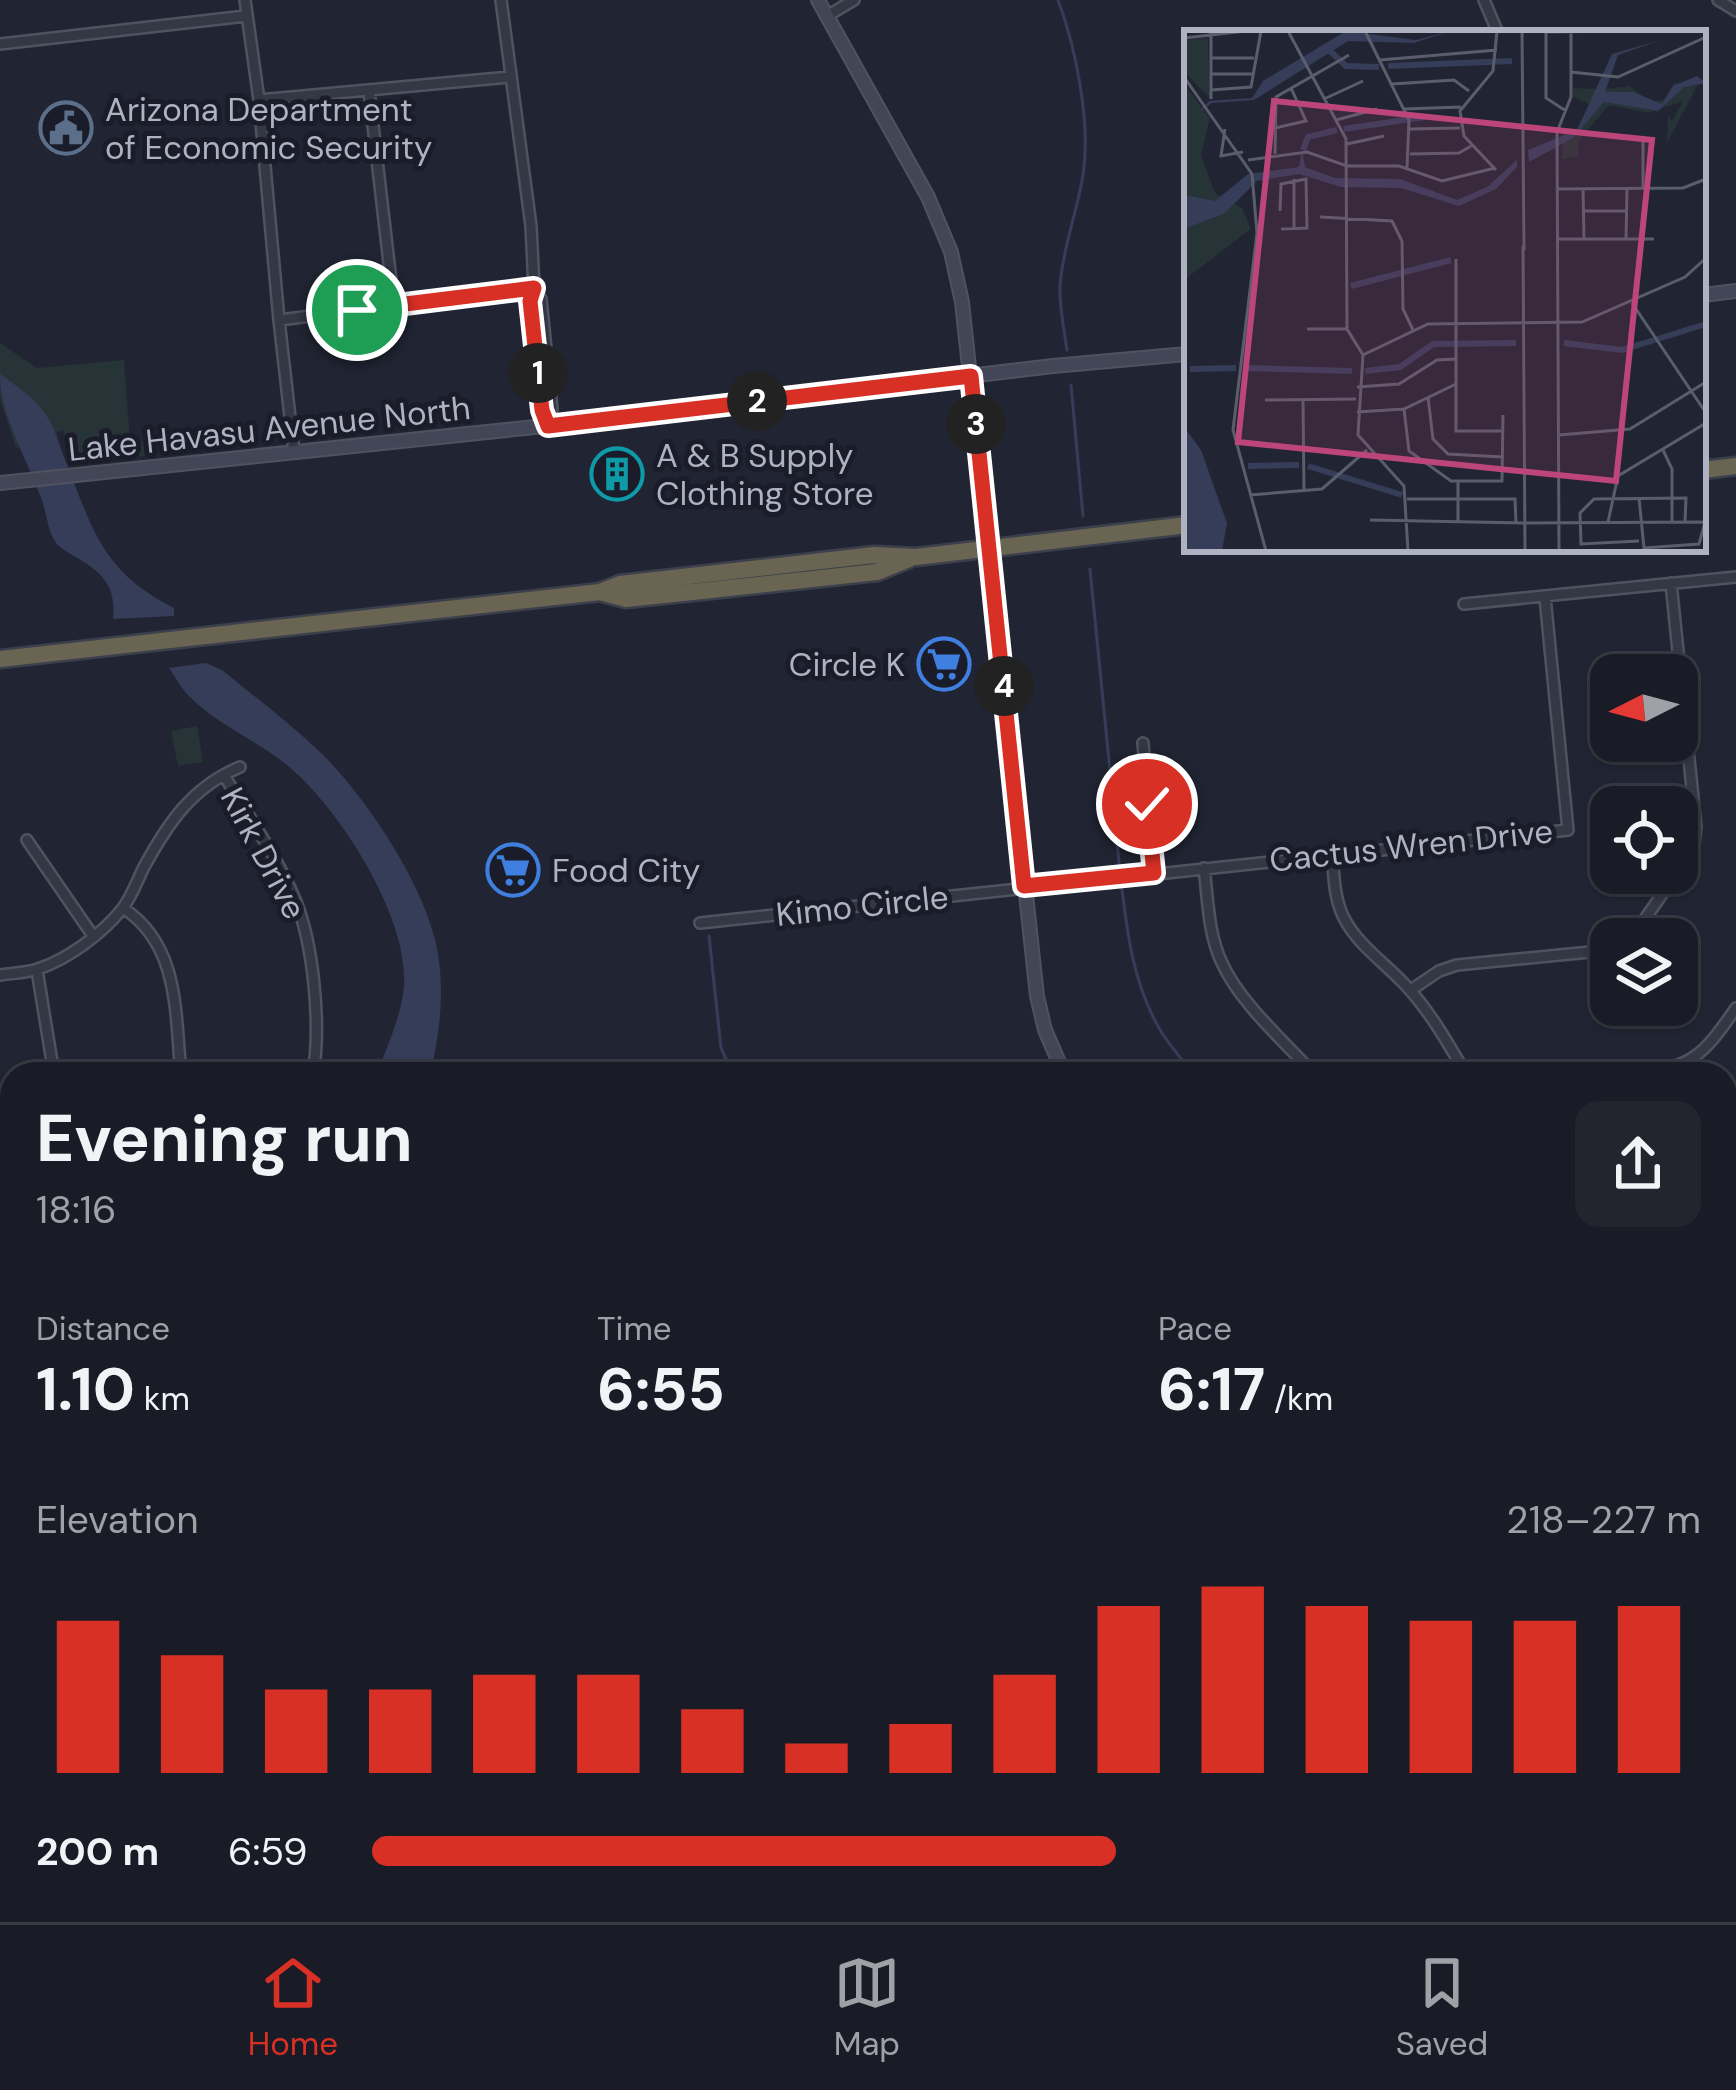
<!DOCTYPE html>
<html lang="en">
<head>
<meta charset="utf-8">
<style>
  :root { --surface:#191c26; --page:#22252e; --text:#f1f3f6; --muted:#9fa1a7; --line:#373a43; --accent:#d93025 }
  body { margin:0; font-family:"DM Sans",sans-serif; background:var(--page); color:var(--text); height:100vh; display:flex; flex-direction:column; font-size:45px; white-space:nowrap }
  * { box-sizing:border-box; margin:0 }
  p { font-size:39px; color:var(--muted) }
  .icon { flex:none; width:66px; height:66px; fill:none; stroke:currentColor; stroke-width:2; stroke-linecap:round; stroke-linejoin:round }
  .map { position:relative; flex:1; overflow:hidden }
  .drawer { position:absolute; left:0px; top:1062px; width:1737px; height:861px; display:flex; flex-direction:column; background:var(--surface); border-radius:36px 36px 0 0; box-shadow:0 3px 9px #0004,0 0 0 3px var(--line) }
  .drawer>* { flex:none }
  .needle { width:78px; rotate:264deg }
  .tools { position:absolute; left:1590px; top:654px; display:grid; gap:24px }
  .tools a { display:grid; place-items:center; width:108px; height:108px; border-radius:24px; background:var(--surface); box-shadow:0 3px 9px #0004,0 0 0 3px var(--line); font-size:60px }
  .pin { position:absolute; display:grid; place-items:center; width:102px; height:102px; color:#fff; margin:-51px; border:6px solid #fff; border-radius:50%; box-shadow:0 3px 12px #0007 }
  .km { position:absolute; width:60px; height:60px; margin:-30px; border-radius:50%; background:#222; color:#fff; font-size:33px; line-height:60px; text-align:center }
  .round { display:grid; place-items:center; flex:none; width:126px; height:126px; border-radius:24px; background:var(--page) }
  .headline { display:flex; align-items:center; justify-content:space-between; height:204px; padding:0 36px }
  h1 { font-size:66px; font-weight:700; line-height:90px }
  .stats { display:grid; grid-template-columns:repeat(3,1fr); gap:18px; height:204px; padding:12px 36px }
  .stats div { display:grid; align-content:center }
  .stats b { font-size:60px; font-weight:700 }
  .stats small { font-size:33px; font-weight:400 }
  .stats p { font-size:33px }
  .chart { height:336px; padding:24px 36px }
  .chart p { display:flex; justify-content:space-between }
  .chart svg { width:100%; height:216px; margin-top:12px; stroke:var(--accent); stroke-width:6 }
  ul { padding:0 36px; list-style:none; font-size:39px }
  li { display:grid; grid-template-columns:192px 144px 1fr; align-items:center; height:90px }
  li i { height:30px; border-radius:15px; background:var(--accent) }
  .menu { display:flex; justify-content:space-around; align-items:center; height:168px; border-top:3px solid var(--line); background:var(--surface); font-size:33px; color:var(--muted) }
  .menu a { display:grid; justify-items:center; gap:6px }
  .menu .on { color:var(--accent) }
  .map>svg:first-child { display:block }
</style>
</head>
<body>
<div class="map">
<svg width="1736" height="1922" viewBox="0 0 1736 1922">
  <rect width="100%" height="100%" fill="#212533"/>
  <!-- green -->
  <path fill="#263337" d="M0 343 37 368 124 360 130 442H143L145 456 70 463 63 430 57 432 60 452 28 444 16 448 0 399Z
    M197 726 203 762 178 766 171 731Z"/>
  <!-- water -->
  <path fill="#363d59" d="M0 374C18 387 37 399 48 418 56 431 60 448 66 462 93 531 103 572 174 608V616L113 619C116 589 105 574 79 559 71 554 62 550 56 543 47 530 47 512 41 498 27 458 0 417 0 374Z
    M206 663 222 670C256 698 291 724 322 754 365 796 419 878 434 936 446 979 441 1031 430 1074H377C386 1049 399 1021 403 994 415 924 337 803 283 762 254 739 217 724 191 698 182 690 176 678 169 668Z"/>
  <g fill="none" stroke-linecap="round" stroke-linejoin="round">
    <!-- stream -->
    <path stroke="#363d59" stroke-width="3" d="M1058 0C1076 48 1091 123 1083 175 1077 212 1063 247 1060 285 1059 306 1064 329 1067 350
      M1071 385 1083 516
      M1090 569 1120 872
      M1121 881C1127 932 1133 983 1159 1028 1168 1044 1182 1059 1193 1074
      M709 936 721 1048 733 1074
      M4 1156 12 1223
      M1360 1911V1922"/>
    <!-- street casing -->
    <g stroke="#4f525f" stroke-width="14">
      <path id="street" d="M245 0 259 100 279 320 294 452
        M501 0 531 226 534 288 541 299 552 409 548 426
        M1484 0 1498 33
        M1718 0 1736 11
        M827 16 854 0
        M0 44 246 16
        M369 91 394 306
        M259 100 510 77
        M534 288 530 301 542 410 547 425
        M279 320 534 288
        M1671 583 1696 827 1694 844 1677 872
        M1464 604 1736 577
        M1143 743 1154 873
        M224 775C247 815 276 855 294 897 314 943 321 1025 313 1074
        M27 840 93 936
        M1332 854C1334 875 1334 899 1344 918 1358 946 1388 965 1408 988 1431 1013 1449 1045 1466 1074
        M1204 868C1208 899 1208 934 1222 963 1240 1003 1284 1041 1314 1074
        M123 908C180 945 175 1014 181 1074
        M700 923 1568 830 1545 597
        M1627 939 1635 933 1677 873
        M37 970 54 1074
        M0 975C12 973 26 973 38 969 68 959 102 934 122 909 131 898 137 881 144 867 168 823 192 787 240 767
        M1411 990 1439 971 1457 965 1600 951 1611 948
        M1631 1074C1692 1068 1702 1057 1736 1008
        M0 1248 12 1241
        M1725 1285 1736 1294
        M0 1482 12 1519
        M1725 1592 1736 1590
        M0 1649 12 1641
        M0 1797 12 1789
        M271 1911 273 1922
        M557 1911 559 1922
        M0 1916 53 1911"/>
    </g>
    <!-- secondary casing -->
    <g stroke="#4f525f" stroke-width="16">
      <path id="secondary" d="M818 0 928 197 951 252 962 302 1037 996 1045 1030 1064 1074
        M1703 295 1736 291
        M0 483 554 425 1053 366 1187 354
        M1725 1247 1736 1231"/>
    </g>
    <!-- highway casing -->
    <g stroke="#3c3f4c" stroke-width="21">
      <path id="highway" d="M1703 470 1736 466
        M600 592 626 599 702 591 877 572 909 559
        M0 659 600 592 620 584 874 555 916 557 1187 525"/>
    </g>
    <!-- street -->
    <use href="#street" stroke="#343744" stroke-width="9"/>
    <!-- secondary -->
    <use href="#secondary" stroke="#434657" stroke-width="12"/>
    <!-- highway -->
    <use href="#highway" stroke="#696552" stroke-width="16"/>
  </g>
  <g fill="none" stroke-linecap="round" stroke-linejoin="round">
    <!-- route casing -->
    <g stroke="#fff" stroke-width="24">
      <path id="route" d="M357 310 534 288 530 301 542 410 548 426 971 376 1024 886 1154 873 1147 804"/>
    </g>
    <!-- route -->
    <use href="#route" stroke="#d93025" stroke-width="15"/>
  </g>
  <!-- icons -->
  <defs>
    <g id="civic-ring" transform="scale(2.7)"><circle r="9.5" fill="#1a1d29" stroke="#5c6f8a" stroke-width="1.5"/><path d="M-.6-6.5H3V-4.5H.6V-3L4-1V1h2V6H-6V1h2V-1L-.6-3ZM-1.2 2.5V6h2.4V2.5Z" fill="#5c6f8a"/></g>
    <g id="building-ring" transform="scale(2.7)"><circle r="9.5" fill="#1a1d29" stroke="#0f9aa8" stroke-width="1.5"/><path d="M-4-6H4V6H1V3H-1V6H-4ZM-2.5-4.3h1.7v1.8h-1.7ZM.8-4.3h1.7v1.8H.8ZM-2.5-1h1.7V.8h-1.7ZM.8-1h1.7V.8H.8Z" fill="#0f9aa8"/></g>
    <g id="supermarket-ring" transform="scale(2.7)"><circle r="9.5" fill="#1a1d29" stroke="#3f7fe0" stroke-width="1.5"/><path d="M-6-5.5h2.5l.6 2H6L4.5 2H-2.5L-4.4-4H-6ZM-1.5 3.2a1.3 1.3 0 1 0 .1 0ZM3 3.2a1.3 1.3 0 1 0 .1 0Z" fill="#3f7fe0"/></g>
  </defs>
  <g fill-rule="evenodd">
    <use href="#civic-ring" x="66" y="128"/>
    <use href="#building-ring" x="617" y="474"/>
    <use href="#supermarket-ring" x="944" y="664"/>
    <use href="#supermarket-ring" x="513" y="870"/>
  </g>
  <g text-anchor="middle" stroke-width="10" stroke-linejoin="round" paint-order="stroke">
    <!-- poi labels -->
    <g font-size="33" fill="#aeb2c1" stroke="#1a1d29" text-anchor="start">
      <text x="105" y="121">Arizona Department<tspan x="105" dy="38">of Economic Security</tspan></text>
      <text x="656" y="467">A &amp; B Supply<tspan x="656" dy="38">Clothing Store</tspan></text>
      <text x="905" y="676" text-anchor="end">Circle K</text>
      <text x="552" y="882">Food City</text>
    </g>
    <!-- street labels -->
    <g font-size="33" fill="#aeb2c1" stroke="#1a1d29">
      <text transform="translate(269 428) rotate(-6)" y="12">Lake Havasu Avenue North</text>
      <text transform="translate(1411 845) rotate(-6)" y="12">Cactus Wren Drive</text>
      <text transform="translate(264 853) rotate(62)" y="12">Kirk Drive</text>
      <text transform="translate(862 905) rotate(-6)" y="12">Kimo Circle</text>
    </g>
  </g>
  <!-- overview -->
  <g transform="translate(1184 30)">
    <rect width="522" height="522" fill="#212533"/>
    <path d="M24 8 26 69 0 41V10ZM417 47 423 59 445 56 466 72 480 70 490 53 515 52 483 113 484 85 488 91 499 71 465 83 425 75 395 110 394 127 378 129 379 104 391 101 408 76 389 66V58L414 59ZM0 54 26 88 17 125 31 163 58 178 67 199 0 250Z" fill="#263337"/>
    <path d="M162 1 232 10 266 1 230 13 164 11 70 70 28 73 15 82 25 71 68 68 79 51ZM477 10 434 25 421 62H449L478 74 489 56 513 46 522 53 500 57 474 81 420 72 389 108 345 132 344 120 393 100 428 24ZM118 119 121 137 151 148 216 149 273 170 303 157 333 130V137L312 159 275 176 217 158 157 157 115 144 73 151 41 183 0 199V165L31 171 64 144 115 137ZM0 397 17 420 43 493 38 521H0Z" fill="#363d59"/>
    <path fill="none" stroke="#363d59" stroke-width="6" d="M145 20 162 36 195 37M204 36 328 31M160 99 241 87M119 120 124 107 153 100M167 256 267 230M380 313 438 320 522 294M62 338 168 341M6 339 52 338M181 341 216 337 249 314 332 313M64 436 115 435M124 436 218 465"/>
    <path fill="none" stroke="#595d6c" stroke-width="3" d="M27 1V69M104 1 162 109 163 299 179 325M181 1 225 90 223 138M338 1 340 220M362 1V68L382 81M362 2 441 1M0 8 62 1M27 28H70M196 30 313 20M387 42 434 47 522 7M27 44H70M0 47 68 144 73 203 49 400 82 521M208 54 270 50 285 61M27 60 67 57 77 1M140 69 179 51M220 79 277 77M152 90 193 79M91 98 122 91 107 58M41 99 37 126 59 122M226 99 276 98M459 106V158M163 114 200 106M91 124 92 67 165 25M226 124 275 123 287 116M64 130 123 122 163 136H215L258 151 311 138M312 140 280 106 276 81 309 41 313 1M110 149V199M373 159 499 158 522 149M399 159 400 209M96 181 97 154 122 149 123 198 97 199M400 181H442M136 187 208 191 218 211 219 279 229 300M373 209H470M442 209 443 159M339 216 341 521M272 229V401H318M448 273 522 383M123 299H163M173 357 215 354 253 330 272 329M244 367 249 409 264 424 319 427M81 370 172 369M119 370 120 462M220 379 225 421 267 451H318L319 385M173 382 220 379 272 354M375 405 446 399 522 352M479 420 488 439V492M274 451V493M66 465 138 459 183 420M455 468 460 518 515 514 521 492M223 469H331L332 493M186 490 340 493M424 492 434 446 522 393M340 493 522 492M455 511 397 514 396 483 410 469 502 468 501 492M224 521 220 456 174 405 179 325 244 294 398 292 501 247 522 228M375 521 373 102 387 67V1"/>
    <path fill="#bc467a" fill-opacity="0.15" stroke="#bc467a" stroke-width="6" d="M90 71 468 110 432 451 54 412Z"/>
    <rect width="522" height="522" fill="none" stroke="#aeb2c1" stroke-width="6"/>
  </g>
</svg>
<div class="tools">
<a><svg class="needle" viewBox="-14 -14 28 28"><path d="M0-13l5 13h-10z" fill="#e53935"/><path d="M0 13l5-13h-10z" fill="#9fa1a7"/></svg></a>
<a><svg class="icon" aria-label="locate" viewBox="0 0 24 24"><circle cx="12" cy="12" r="6"/><path d="M12 2v4M12 18v4M2 12h4M18 12h4"/></svg></a>
<a><svg class="icon" aria-label="layers" viewBox="0 0 24 24"><path d="M12 4l9 5-9 5-9-5zM3 14l9 5 9-5"/></svg></a>
</div>
<div class="pin" style="left:357px;top:310px;background:#1e9e55"><svg class="icon" aria-label="arrive" viewBox="0 0 24 24"><path d="M6 21V4h12l-3 4 3 4H6"/></svg></div>
<div class="pin" style="left:1147px;top:804px;background:#d93025"><svg class="icon" aria-label="check" viewBox="0 0 24 24"><path d="M5 12l5 5 9-10"/></svg></div>
<b class="km" style="left:538px;top:373px">1</b>
<b class="km" style="left:757px;top:401px">2</b>
<b class="km" style="left:976px;top:424px">3</b>
<b class="km" style="left:1004px;top:686px">4</b>
<section class="drawer">
<div class="headline"><div><h1>Evening run</h1><p>18:16</p></div><a class="round"><svg class="icon" aria-label="share" viewBox="0 0 24 24"><path d="M12 15V3M7 8l5-5 5 5M5 13v7h14v-7"/></svg></a></div>
<div class="stats">
<div><p>Distance</p><b>1.10<small> km</small></b></div>
<div><p>Time</p><b>6:55</b></div>
<div><p>Pace</p><b>6:17<small> /km</small></b></div>
</div>
<div class="chart"><p><span>Elevation</span>218–227 m</p>
<svg viewBox="0 0 160 44" preserveAspectRatio="none"><path d="M5 44V13M15 44V20M25 44V27M35 44V27M45 44V24M55 44V24M65 44V31M75 44V38M85 44V34M95 44V24M105 44V10M115 44V6M125 44V10M135 44V13M145 44V13M155 44V10"/></svg>
</div>
<ul>
<li><b>200 m</b>6:59<i style="width:56%"></i></li>
</ul>
</section>
</div>
<nav class="menu">
<a class="on"><svg class="icon" aria-label="home" viewBox="0 0 24 24"><path d="M3 11l9-7 9 7M6 9v11h12V9"/></svg>Home</a>
<a><svg class="icon" aria-label="map" viewBox="0 0 24 24"><path d="M3 6l6-2 6 2 6-2v14l-6 2-6-2-6 2zM9 4v14M15 6v14"/></svg>Map</a>
<a><svg class="icon" aria-label="saved" viewBox="0 0 24 24"><path d="M7 4h10v16l-5-4-5 4z"/></svg>Saved</a>
</nav>
</body>
</html>
